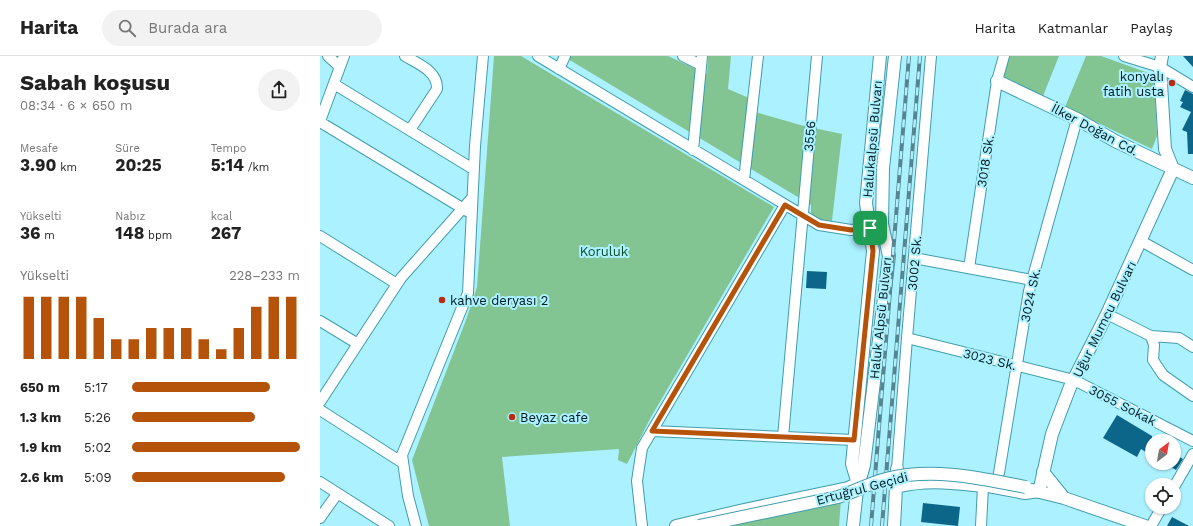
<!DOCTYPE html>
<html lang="tr">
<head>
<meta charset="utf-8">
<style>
  :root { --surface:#fff; --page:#f2f2f2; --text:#222; --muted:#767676; --line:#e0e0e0; --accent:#b45309 }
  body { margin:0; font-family:"Work Sans",sans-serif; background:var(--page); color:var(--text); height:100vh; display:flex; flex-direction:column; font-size:15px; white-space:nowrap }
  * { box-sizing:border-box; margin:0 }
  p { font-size:13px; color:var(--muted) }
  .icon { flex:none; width:22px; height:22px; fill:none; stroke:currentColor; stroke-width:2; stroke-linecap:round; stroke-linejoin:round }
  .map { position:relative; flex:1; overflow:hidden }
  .side { display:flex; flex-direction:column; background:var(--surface); width:320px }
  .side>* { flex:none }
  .needle { width:26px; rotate:31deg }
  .fabs { position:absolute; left:825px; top:378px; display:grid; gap:8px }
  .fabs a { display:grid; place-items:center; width:36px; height:36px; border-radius:50%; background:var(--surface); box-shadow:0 1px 3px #0004; font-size:20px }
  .pin { position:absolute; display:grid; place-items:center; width:34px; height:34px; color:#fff; margin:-17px; border-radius:8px; box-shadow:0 2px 6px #0006 }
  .round { display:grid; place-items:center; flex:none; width:42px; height:42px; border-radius:21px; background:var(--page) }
  .summary { display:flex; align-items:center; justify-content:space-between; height:68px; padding:0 20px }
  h1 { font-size:22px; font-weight:700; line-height:30px }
  .stats { display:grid; grid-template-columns:repeat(3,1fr); gap:6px; height:68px; padding:4px 20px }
  .stats div { display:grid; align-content:center }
  .stats b { font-size:17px; font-weight:700 }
  .stats small { font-size:11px; font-weight:400 }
  .stats p { font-size:11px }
  .chart { height:112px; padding:8px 20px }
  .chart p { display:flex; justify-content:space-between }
  .chart svg { width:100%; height:72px; margin-top:4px; stroke:var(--accent); stroke-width:6 }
  ul { padding:0 20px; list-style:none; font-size:13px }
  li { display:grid; grid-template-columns:64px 48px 1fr; align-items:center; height:30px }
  li i { height:10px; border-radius:5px; background:var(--accent) }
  header { display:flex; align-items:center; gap:24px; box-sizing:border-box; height:56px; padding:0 20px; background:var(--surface); border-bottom:1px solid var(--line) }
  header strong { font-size:19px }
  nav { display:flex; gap:22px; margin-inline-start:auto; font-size:14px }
  .search { width:280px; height:36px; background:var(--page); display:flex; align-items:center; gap:10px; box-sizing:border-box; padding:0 14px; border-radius:22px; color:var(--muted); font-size:15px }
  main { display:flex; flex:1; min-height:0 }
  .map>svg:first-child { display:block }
</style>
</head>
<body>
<header>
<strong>Harita</strong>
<div class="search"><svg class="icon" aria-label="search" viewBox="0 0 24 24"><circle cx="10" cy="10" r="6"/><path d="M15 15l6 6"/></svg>Burada ara</div>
<nav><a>Harita</a><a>Katmanlar</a><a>Paylaş</a></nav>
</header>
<main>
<section class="side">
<div class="summary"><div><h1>Sabah koşusu</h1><p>08:34 · 6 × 650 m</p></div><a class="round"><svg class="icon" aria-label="share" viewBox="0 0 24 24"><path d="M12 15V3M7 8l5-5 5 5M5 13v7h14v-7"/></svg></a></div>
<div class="stats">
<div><p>Mesafe</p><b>3.90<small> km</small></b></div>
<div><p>Süre</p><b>20:25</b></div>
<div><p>Tempo</p><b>5:14<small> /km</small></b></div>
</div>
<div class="stats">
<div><p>Yükselti</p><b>36<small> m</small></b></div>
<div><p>Nabız</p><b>148<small> bpm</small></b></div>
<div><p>kcal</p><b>267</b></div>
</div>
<div class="chart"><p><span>Yükselti</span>228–233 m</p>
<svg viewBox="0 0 160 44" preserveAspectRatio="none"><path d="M5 44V6M15 44V6M25 44V6M35 44V6M45 44V19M55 44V32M65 44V32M75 44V25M85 44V25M95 44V25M105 44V32M115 44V38M125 44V25M135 44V12M145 44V6M155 44V6"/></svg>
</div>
<ul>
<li><b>650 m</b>5:17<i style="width:82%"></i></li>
<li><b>1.3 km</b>5:26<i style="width:73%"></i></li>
<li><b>1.9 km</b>5:02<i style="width:100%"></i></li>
<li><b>2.6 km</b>5:09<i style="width:91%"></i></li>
</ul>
</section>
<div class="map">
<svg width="873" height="470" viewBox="0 0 873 470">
  <rect width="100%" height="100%" fill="#acf1ff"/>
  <!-- green -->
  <path fill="#82c593" d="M174 0H201L454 151 331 361 307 408 298 404 299 393 182 401 190 470H109L92 404 146 264 157 231Z
    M243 0H348L387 18 388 0H411L408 33 429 42 428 54 484 70 522 78 512 165 496 164 491 159V149Z
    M688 0H739L723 40 680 20Z
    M766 0H781L834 19 837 80 832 93 745 51Z
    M521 444 519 470H392Z"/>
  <!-- building -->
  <path fill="#0b6689" d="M863 0H873V11Z
    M865 34 873 38V98H868L867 76 862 74 871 56 860 51 863 46 860 45Z
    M487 215 507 216 506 233 486 232Z
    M797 359 832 380V400L821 393 817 401 783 382Z
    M854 398 863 403 856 414 844 407H854Z
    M603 447 640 451 638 470 601 466Z
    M852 461 869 470H847Z"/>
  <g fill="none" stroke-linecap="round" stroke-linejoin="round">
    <!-- minor casing -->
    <g stroke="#419cad" stroke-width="12">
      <path id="minor" d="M8 0 20 11
        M85 0C98 8 118 15 117 33L90 74
        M218 0 499 169 531 174 550 172 562 168
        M363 0 381 9
        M804 0 840 11 873 31
        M239 13 245 0
        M14 28 153 113
        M0 65 24 0
        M0 66 147 155
        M373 94 382 0
        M424 124 438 0
        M0 180 77 228
        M821 185 873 214
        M594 202 712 224
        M649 212 677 25 684 0
        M787 258 831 280 859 282 873 291
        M0 265 38 288
        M831 280 834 289 833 304 843 319 873 340
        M587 282 754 324 873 385
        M0 346 81 222 152 142
        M0 354 83 407
        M332 375 534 384
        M463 381 497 0
        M577 413 587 282 611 0
        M679 417 709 235 757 63
        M0 426 69 470
        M854 431 873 398
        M0 462 17 438
        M96 470 88 440 82 399 148 237 155 90 163 0
        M322 470 317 425 322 392 465 149
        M661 470 663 430 705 438 719 436
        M831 470 842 451"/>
    </g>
    <!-- major casing -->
    <g stroke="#419cad" stroke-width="14">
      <path id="major" d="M842 0 840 11 845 93 853 113
        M677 25 757 63 795 85 873 122
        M723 416 744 442
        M538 428 532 408 553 195 546 147 560 0
        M576 431C607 423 633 427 663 430
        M712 434 744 442 825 470
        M719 436 732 378 750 331 787 258 853 113
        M356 470 424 454 528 432 537 428
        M533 470 537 434 544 409 569 200 562 168 563 112 575 0
        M574 470 577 413"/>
    </g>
    <!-- minor -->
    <use href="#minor" stroke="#fff" stroke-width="10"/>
    <!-- major -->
    <use href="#major" stroke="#fff" stroke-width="12"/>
    <!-- rail casing -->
    <g stroke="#56858f" stroke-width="4">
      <path id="rail" d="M551 470 589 0
        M562 470 600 0"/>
    </g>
    <!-- rail -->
    <use href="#rail" stroke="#acf1ff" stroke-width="2.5" stroke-dasharray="8" stroke-linecap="butt"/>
    <!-- major-bridge casing -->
    <g stroke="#419cad" stroke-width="14" stroke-linecap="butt">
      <path id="major-bridge" d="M379 470 518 441C534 436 550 427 566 423 613 411 660 422 706 431"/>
    </g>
    <!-- major-bridge -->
    <use href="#major-bridge" stroke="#fff" stroke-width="12"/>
  </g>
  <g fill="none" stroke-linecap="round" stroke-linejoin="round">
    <!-- route casing -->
    <g stroke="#fff" stroke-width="8">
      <path id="route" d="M465 149 499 169 531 174 550 172 553 195 534 384 332 375Z"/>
    </g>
    <!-- route -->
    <use href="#route" stroke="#b45309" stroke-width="5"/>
  </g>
  <!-- markers -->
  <g fill="#b82c16" stroke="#acf1ff" stroke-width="1.5">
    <circle cx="852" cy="27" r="4"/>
    <circle cx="122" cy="244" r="4"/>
    <circle cx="192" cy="361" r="4"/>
  </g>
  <g text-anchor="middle" stroke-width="4" stroke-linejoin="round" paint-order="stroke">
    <!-- poi labels -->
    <g font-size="13" fill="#011c21" stroke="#acf1ff" text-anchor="start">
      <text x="844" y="25" text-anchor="end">konyalı<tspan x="844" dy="15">fatih usta</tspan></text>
      <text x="130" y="249">kahve deryası 2</text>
      <text x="200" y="366">Beyaz cafe</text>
    </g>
    <!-- street labels -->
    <g font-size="13" fill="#011c21" stroke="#acf1ff">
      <text transform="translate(775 73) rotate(28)" y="5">İlker Doğan Cd.</text>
      <text transform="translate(489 80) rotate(-85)" y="5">3556</text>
      <text transform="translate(552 83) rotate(-85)" y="5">Halukalpsü Bulvarı</text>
      <text transform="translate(665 105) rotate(-81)" y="5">3018 Sk.</text>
      <text transform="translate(594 207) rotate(-85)" y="5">3002 Sk.</text>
      <text transform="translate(710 239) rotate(-78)" y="5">3024 Sk.</text>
      <text transform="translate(560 262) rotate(-84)" y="5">Haluk Alpsü Bulvarı</text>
      <text transform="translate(784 263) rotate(-64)" y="5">Uğur Mumcu Bulvarı</text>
      <text transform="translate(670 303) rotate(14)" y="5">3023 Sk.</text>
      <text transform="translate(803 349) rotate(27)" y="5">3055 Sokak</text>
      <text transform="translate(542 432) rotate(-15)" y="5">Ertuğrul Geçidi</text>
    </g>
    <!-- park labels -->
    <g font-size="13" fill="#0d4c26" stroke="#acf1ff">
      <text x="284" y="200">Koruluk</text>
    </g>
  </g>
</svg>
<div class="fabs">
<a><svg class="needle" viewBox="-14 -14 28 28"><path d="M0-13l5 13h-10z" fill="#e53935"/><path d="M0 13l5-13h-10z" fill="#767676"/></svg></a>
<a><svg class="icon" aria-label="locate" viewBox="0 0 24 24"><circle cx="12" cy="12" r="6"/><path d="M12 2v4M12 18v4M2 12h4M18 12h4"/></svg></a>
</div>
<div class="pin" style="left:550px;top:172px;background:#1e9e55"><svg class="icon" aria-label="arrive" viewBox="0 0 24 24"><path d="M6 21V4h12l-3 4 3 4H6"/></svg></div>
</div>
</main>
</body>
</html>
